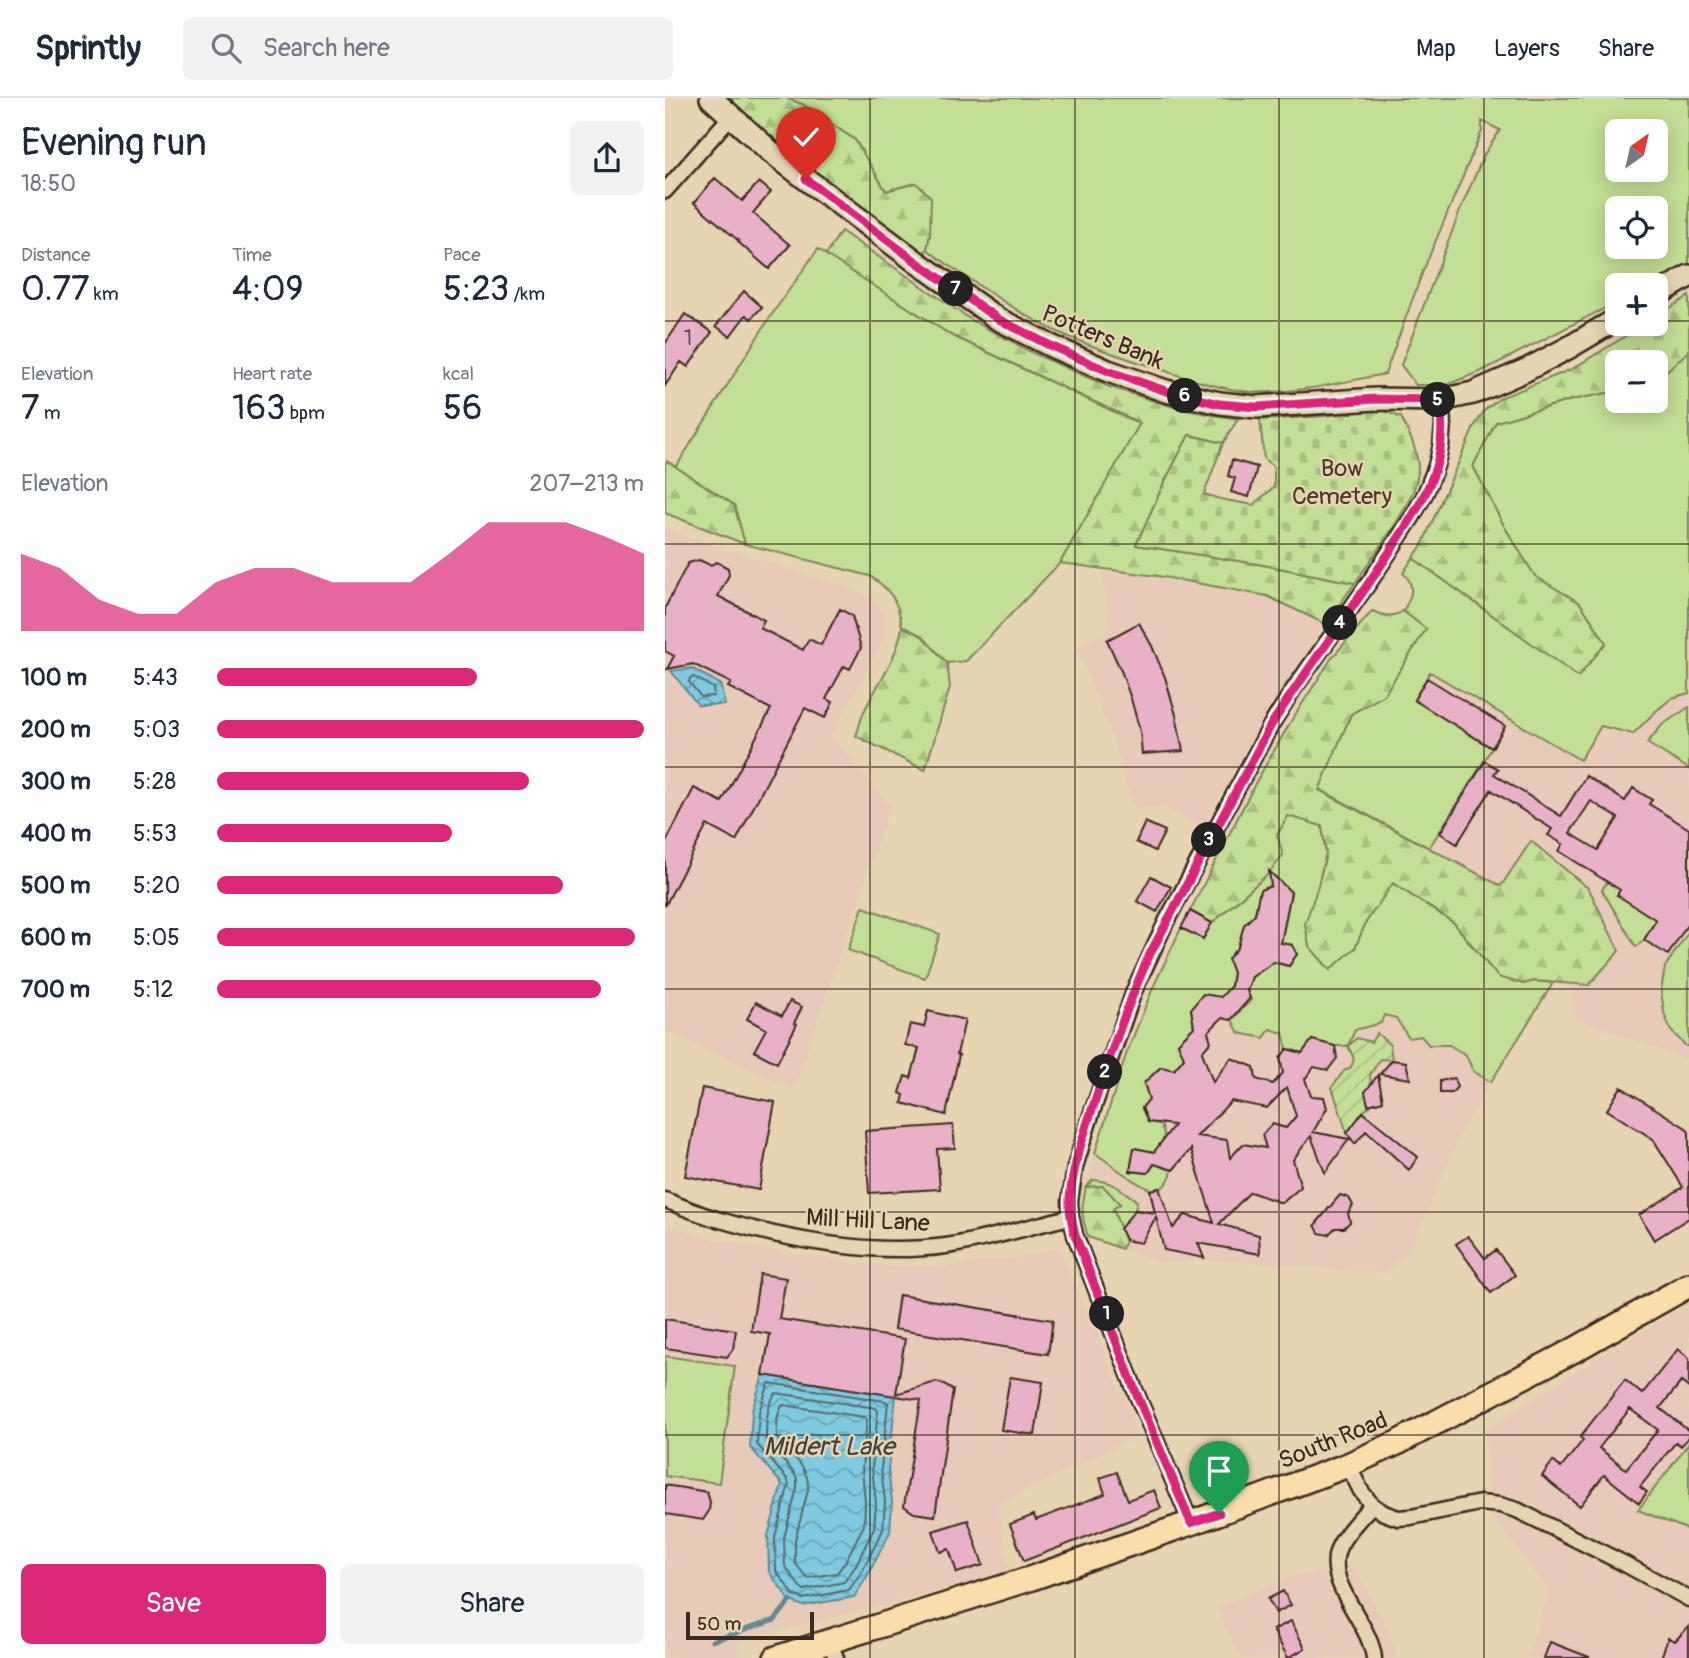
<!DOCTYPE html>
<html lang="en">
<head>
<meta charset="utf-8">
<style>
  :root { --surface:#fff; --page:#f2f2f3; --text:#1f2937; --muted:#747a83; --line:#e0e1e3; --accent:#db2777 }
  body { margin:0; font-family:Pangolin,sans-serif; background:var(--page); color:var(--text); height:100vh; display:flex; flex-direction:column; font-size:26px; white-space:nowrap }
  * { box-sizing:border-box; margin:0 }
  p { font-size:23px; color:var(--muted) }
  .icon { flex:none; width:38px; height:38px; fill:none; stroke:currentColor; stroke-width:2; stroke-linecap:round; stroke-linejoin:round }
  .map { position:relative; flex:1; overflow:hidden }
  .panel { display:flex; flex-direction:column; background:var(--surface); width:665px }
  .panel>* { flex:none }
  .needle { width:46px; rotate:34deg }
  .tools { position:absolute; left:940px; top:21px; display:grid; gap:14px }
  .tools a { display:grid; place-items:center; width:63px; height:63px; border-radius:10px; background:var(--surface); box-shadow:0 4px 18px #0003; font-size:35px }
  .scale { position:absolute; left:21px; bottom:18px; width:128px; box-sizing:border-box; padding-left:7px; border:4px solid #3b2a1e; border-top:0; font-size:19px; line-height:24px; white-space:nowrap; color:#3b2a1e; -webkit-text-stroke:5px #e6d4b2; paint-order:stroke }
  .pin { position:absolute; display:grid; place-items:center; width:60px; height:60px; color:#fff; margin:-72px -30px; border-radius:50% 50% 50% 0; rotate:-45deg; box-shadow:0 0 7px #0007 }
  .pin .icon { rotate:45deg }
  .km { position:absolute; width:35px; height:35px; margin:-18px; border-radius:50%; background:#222; color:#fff; font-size:19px; line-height:35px; text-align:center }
  .round { display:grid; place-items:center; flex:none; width:74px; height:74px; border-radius:10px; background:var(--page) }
  .head { display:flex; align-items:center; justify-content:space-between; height:119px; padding:0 21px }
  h1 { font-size:38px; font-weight:600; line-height:52px }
  .metrics { display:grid; grid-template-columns:repeat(3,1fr); gap:10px; height:119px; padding:7px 21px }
  .metrics div { display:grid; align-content:center }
  .metrics b { font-size:35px; font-weight:600 }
  .metrics small { font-size:19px; font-weight:400 }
  .metrics p { font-size:19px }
  .chart { height:196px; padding:14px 21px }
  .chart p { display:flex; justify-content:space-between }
  .chart svg { width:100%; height:126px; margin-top:7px; fill:var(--accent); opacity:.7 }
  .button { display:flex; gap:14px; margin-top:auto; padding:14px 21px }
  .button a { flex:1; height:80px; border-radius:10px; background:var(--accent); color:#fff; font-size:28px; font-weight:600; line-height:80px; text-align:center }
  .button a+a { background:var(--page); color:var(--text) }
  ul { padding:0 21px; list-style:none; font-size:23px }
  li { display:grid; grid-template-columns:112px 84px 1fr; align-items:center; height:52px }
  li i { height:18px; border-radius:9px; background:var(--accent) }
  header { display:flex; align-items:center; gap:42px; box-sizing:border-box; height:98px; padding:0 35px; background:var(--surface); border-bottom:2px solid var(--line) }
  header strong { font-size:33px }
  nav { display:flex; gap:38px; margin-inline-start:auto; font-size:24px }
  .search { width:490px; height:63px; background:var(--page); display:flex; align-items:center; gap:18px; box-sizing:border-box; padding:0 24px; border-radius:10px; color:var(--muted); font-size:26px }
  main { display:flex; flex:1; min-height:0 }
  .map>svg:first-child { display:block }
</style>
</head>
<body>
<header>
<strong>Sprintly</strong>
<div class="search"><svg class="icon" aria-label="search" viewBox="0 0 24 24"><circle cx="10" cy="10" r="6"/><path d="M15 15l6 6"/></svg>Search here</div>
<nav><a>Map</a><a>Layers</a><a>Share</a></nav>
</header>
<main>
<section class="panel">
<div class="head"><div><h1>Evening run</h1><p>18:50</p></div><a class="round"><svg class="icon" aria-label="share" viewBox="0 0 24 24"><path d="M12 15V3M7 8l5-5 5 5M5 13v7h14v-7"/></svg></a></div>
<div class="metrics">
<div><p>Distance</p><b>0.77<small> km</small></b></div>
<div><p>Time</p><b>4:09</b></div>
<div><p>Pace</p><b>5:23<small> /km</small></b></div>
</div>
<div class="metrics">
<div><p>Elevation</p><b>7<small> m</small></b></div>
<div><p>Heart rate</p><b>163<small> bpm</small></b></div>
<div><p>kcal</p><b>56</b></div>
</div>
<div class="chart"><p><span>Elevation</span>207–213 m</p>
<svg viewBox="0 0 160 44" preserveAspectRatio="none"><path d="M0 44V17L10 22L20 33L30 38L40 38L50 27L60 22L70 22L80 27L90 27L100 27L110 17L120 6L130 6L140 6L150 11L160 17V44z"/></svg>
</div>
<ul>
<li><b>100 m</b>5:43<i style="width:61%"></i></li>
<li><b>200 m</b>5:03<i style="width:100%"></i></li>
<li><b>300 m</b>5:28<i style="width:73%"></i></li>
<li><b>400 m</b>5:53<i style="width:55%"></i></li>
<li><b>500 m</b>5:20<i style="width:81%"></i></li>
<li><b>600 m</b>5:05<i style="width:98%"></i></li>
<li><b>700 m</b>5:12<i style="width:90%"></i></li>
</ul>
<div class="button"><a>Save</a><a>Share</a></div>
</section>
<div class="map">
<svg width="1024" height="1560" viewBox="0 0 1024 1560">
  <defs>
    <pattern id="forest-firs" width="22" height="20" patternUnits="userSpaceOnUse" patternTransform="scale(1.75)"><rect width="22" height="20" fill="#c3de95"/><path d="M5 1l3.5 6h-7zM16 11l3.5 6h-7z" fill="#a8bf80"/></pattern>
    <pattern id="cemetery-stones" width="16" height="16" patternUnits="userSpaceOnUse" patternTransform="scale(1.75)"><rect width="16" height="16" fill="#c3de95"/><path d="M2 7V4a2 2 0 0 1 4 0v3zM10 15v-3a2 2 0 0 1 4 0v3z" fill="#a8bf80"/></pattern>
    <pattern id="garden-furrows" width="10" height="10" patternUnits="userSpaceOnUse" patternTransform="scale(1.75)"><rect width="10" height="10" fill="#c3de95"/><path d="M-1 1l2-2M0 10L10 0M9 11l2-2" fill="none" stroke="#a8bf80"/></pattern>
    <pattern id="water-waves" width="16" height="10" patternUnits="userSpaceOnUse" patternTransform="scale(1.75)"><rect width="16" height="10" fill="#7fcae0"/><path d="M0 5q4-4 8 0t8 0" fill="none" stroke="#69a4b5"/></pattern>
  </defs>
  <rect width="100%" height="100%" fill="#e6d4b2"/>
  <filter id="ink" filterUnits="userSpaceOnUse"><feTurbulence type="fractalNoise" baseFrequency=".0143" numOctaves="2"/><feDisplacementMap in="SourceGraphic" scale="14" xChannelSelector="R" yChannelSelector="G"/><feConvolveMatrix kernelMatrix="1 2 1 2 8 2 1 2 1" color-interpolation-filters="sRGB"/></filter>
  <g filter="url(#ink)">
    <!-- built -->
    <path fill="#e7cab9" d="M0 431 192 493 206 499 218 515 220 524V538L166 638 225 707 129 991 0 932Z
      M748 460 834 523 1024 518V962L911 920 900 865 799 1028 745 1152 720 1175 557 1162 496 1164 424 1139 418 1121 417 1109 421 1089 439 1027 461 957 487 892 516 830 592 682 628 620 666 561 707 513 719 518H731L738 513 747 500V488L744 481 738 475Z
      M438 472 499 479 602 498 660 526 585 642 537 730 499 708 469 710 453 654 413 550 444 532Z
      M0 1127 52 1143 148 1159 228 1169H280L350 1161 394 1150 474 1337 332 1406 344 1475 96 1537 71 1545 77 1560H0Z
      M1024 1206V1560H863L885 1493 825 1415 821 1332 931 1260Z
      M690 1470 722 1530 732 1560H576L552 1510 628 1478Z"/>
    <!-- grass -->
    <path fill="#c3de95" stroke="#7f845a" stroke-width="2" fill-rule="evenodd" d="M121 0H1024V166L983 187H952V204L817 273 781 287H751L736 267 796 110 819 57 835 32 817 23V33L758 173 720 276C677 284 631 296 587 294 558 292 517 279 489 269 456 259 424 248 393 234 367 223 343 206 319 191 300 178 280 166 262 151L265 135 251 85 221 93 190 42 137 6ZM952 33H990V72H952ZM952 110H990V149H952Z
      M153 151 286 237 475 326 395 465 301 563 282 565 257 538 237 528C233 503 226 492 205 478L80 446 69 407 11 369 105 219Z
      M1024 253V595L1007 600 991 613 968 636 936 628 915 662 765 574 749 602 827 650 764 750 654 691 686 616 719 597 761 531 738 513C747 499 751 487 738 475L748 460 913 578 941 545 915 505 870 479 839 428 808 368 831 324 906 302 952 293V303H990L991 282Z
      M1024 609V671L982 645 997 627Z
      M623 717 657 728 661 756 653 788 690 850 701 824 727 785 789 825 807 848 858 886 869 883 888 885 826 984 808 973 801 957 784 947H764L756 938 744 940 731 920 719 917 716 925 690 932 683 948H670L647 943 637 955 622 951 618 935 605 931 599 940 574 935 567 922 586 902 582 893 587 879 600 870 598 862 624 868 632 856 627 847 616 845 626 794 606 788 595 792 590 816 579 827 573 849 564 861 568 875 564 900 526 911 529 929 513 945 519 960 509 972 495 969 480 985 484 1001 477 1010 483 1024 496 1026 500 1040 489 1054 469 1050 465 1073 483 1075 493 1062 498 1069 507 1072C506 1080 499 1092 490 1092 477 1092 442 1063 430 1055L461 957 487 892 516 830 538 841 547 825 604 775 612 737Z
      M956 761 969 770 952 797 1009 795 979 842 971 849 937 792Z
      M198 809 275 836 260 880 183 852Z
      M1024 833V948H1021L1006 933 999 915 996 893 1000 869Z
      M428 1082C447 1083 457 1092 472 1103L470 1112 455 1131 448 1111 455 1106 438 1088 421 1089Z
      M0 1258 70 1268 54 1385 0 1378Z
      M1024 1345V1432L973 1412Z"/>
    <!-- forest -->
    <path fill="url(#forest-firs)" stroke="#7f845a" stroke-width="2" d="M46 0H121L137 6 190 42 221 93 251 85 266 99 265 135 262 151 253 165Z
      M176 133 308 223 370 256 442 288 515 311 573 321 558 345 524 337 498 387 471 447 593 466 690 485 660 526 602 498 499 479 395 465 475 325 286 237 161 157Z
      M1024 198V253L991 282 990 264H952V293L906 302 831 324 808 368 839 428 870 478 915 505 941 545 913 579 748 460 757 447 810 327 820 312 835 300 907 271 980 226H990L991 219Z
      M2 363 69 407 80 446 0 415V366Z
      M707 513C719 518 727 520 738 513L761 531 719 597 686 616 654 692 836 788 866 743 924 791 954 853 924 887 869 883 858 886 833 879 789 825 728 785 701 824 690 850 665 872 644 848 640 826 653 788 661 756 657 728 623 718 612 737 618 757 604 775 547 825 525 813 592 682 628 620 666 561Z
      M237 528 257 538 282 565 285 589 260 672 191 638C194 631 195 623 198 616 211 587 233 561 237 528Z
      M438 1088 455 1106 448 1111 460 1142 457 1151 423 1139C416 1117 416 1111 421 1089Z"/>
    <!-- cemetery -->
    <path fill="url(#cemetery-stones)" stroke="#7f845a" stroke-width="2" d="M714 311 736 319C744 335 753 352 753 371 754 401 707 459 690 485L593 466 471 447 498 387 524 337 558 345 539 396 555 401 588 407 609 389V369L599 361 595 322 658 318Z"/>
    <!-- garden -->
    <path fill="url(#garden-furrows)" stroke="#7f845a" stroke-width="2" d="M712 935 725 947 727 962 715 961 705 977 708 1005 698 1014 682 1035 667 989 679 973 686 969 689 961 683 948 692 940 706 944Z"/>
    <!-- water -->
    <path fill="url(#water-waves)" stroke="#648a92" stroke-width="2" d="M26 570 55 586 60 607H33L6 573Z
      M98 1277 231 1298 223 1371 227 1404 225 1434 203 1477 189 1499 138 1508 125 1503 104 1474 103 1438 117 1386 85 1349 87 1313Z"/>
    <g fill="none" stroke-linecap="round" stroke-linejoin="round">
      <!-- shore -->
      <path stroke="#566a6c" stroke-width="2" d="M25 580 29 579 48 590 49 598 36 599 24 584Z
        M104 1285 220 1303 223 1305 216 1371 220 1404 218 1432 197 1473 184 1492 138 1501 129 1497 111 1473 110 1439 124 1386 122 1381 92 1346 94 1314Z
        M111 1295 211 1310 213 1313 207 1370 211 1405 209 1430 190 1469 179 1484 139 1492 135 1489 120 1468 119 1440 132 1390V1381L129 1375 101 1343C101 1327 101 1308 111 1295Z
        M118 1307 199 1319 202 1322 197 1370 200 1405 199 1427 180 1464 172 1475 142 1480 130 1465V1442L143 1392C145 1369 125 1356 112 1340 112 1329 111 1315 118 1307Z"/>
      <!-- stream -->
      <path stroke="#648a92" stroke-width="5" d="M47 1543 110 1522 125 1503"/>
    </g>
    <!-- building -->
    <path fill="#e8b1c8" stroke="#3b2a1e" stroke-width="2" fill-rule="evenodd" d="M50 80 77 103 94 84 106 94 88 115 125 147 104 171 73 144 74 143 29 105Z
      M79 193 97 209 86 221 81 217 65 238 51 228Z
      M20 216 47 234 23 269 16 264 0 288V246Z
      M567 362 592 369 584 399 566 394 570 380 563 378Z
      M34 462 45 467 52 464 63 470 64 477 53 498 99 522 95 530 138 552 144 541 156 547 175 511 187 518 196 550 185 571 179 568 161 601 168 604 160 620 140 610 71 743 42 727 0 808V746L29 690 57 704 106 611 63 589 66 585 28 566 2 571 9 558 0 553V510L23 465Z
      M474 525 487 548 500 579 511 617 518 653 477 656 475 633 466 601 457 575 442 542Z
      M762 580 840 628 827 650 749 602Z
      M820 663 833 671 829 676 896 718 921 678 960 703 968 690 987 702 984 706 1024 731V824L1003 857 979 842 991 822 952 797 955 792 894 753 898 746 883 737 887 731 826 692 792 746 775 735ZM926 703 953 720 933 752 905 735Z
      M480 724 500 733 490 753 471 744Z
      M604 773 626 794 616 845 627 847 632 856 624 868 609 864 587 879 582 893 585 900 566 922 557 920 543 934 546 944 537 954 548 984 566 960 589 969 591 981 608 986 618 975 615 960 622 951 637 955 647 942 670 948 672 960 663 972 649 969 640 981 646 998 659 999 662 1010 648 1034 684 1041 660 1075 646 1038 628 1062 636 1089 617 1105 585 1094 554 1126 594 1137 595 1156 533 1145 539 1160 499 1152 491 1119 476 1145 460 1142 455 1131 470 1112 490 1115 485 1092 494 1090 508 1130 520 1117 549 1125 526 1051 508 1072 489 1066 483 1075 465 1073 469 1050 489 1054 509 1027 483 1024 477 1010 484 1001 479 985 496 969 509 972 519 960 513 945 529 929 526 911 538 896 556 899 566 888 568 875 563 861 573 849 579 827 590 816 595 792 606 788ZM622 989 631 1018 621 1030 607 1026 597 1037 601 1050 578 1046 565 1060 562 1042 532 1038 566 1003 602 1010Z
      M486 778 506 789 492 814 472 803Z
      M525 813 547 825 538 841 516 830Z
      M125 903 137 909 129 925 132 926 112 965 89 953 101 931 82 921 91 904 117 918Z
      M263 913 300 922 292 956 294 957 281 1017 237 1005 239 997 235 995 240 978 246 980 254 950 240 947 245 926 259 929Z
      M727 962 741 964 745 981 715 976Z
      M713 977 718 1003 703 1007 700 994Z
      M789 980 792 989 787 995H775V983Z
      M956 989 1021 1030 1024 1034V1120L989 1142 974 1117 1018 1089 988 1041 942 1012Z
      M37 990 110 1004 94 1092 20 1078Z
      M698 1014 753 1059 744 1072 701 1033 690 1046 682 1035Z
      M288 1027 290 1050 272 1051 275 1091 204 1095 200 1033Z
      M675 1097 684 1100 688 1107 683 1115 685 1124 679 1130H670L663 1137 654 1135 650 1127Z
      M803 1138 820 1160 831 1152 850 1177 826 1195 791 1146Z
      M95 1176 121 1180 114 1221 240 1241 231 1296 271 1284 279 1286 288 1292 270 1418 249 1415 239 1408 256 1302 98 1277 105 1236 86 1233Z
      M234 1197 388 1222 383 1256 229 1231Z
      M0 1221 71 1232 68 1251 62 1259 0 1250Z
      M1013 1251 1024 1260V1290L1016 1284 995 1310 1024 1333V1339L1016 1348 1011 1344 975 1389 982 1394 974 1405 939 1377 915 1408 877 1378 888 1363 896 1370 918 1342 915 1339 960 1282 977 1296ZM965 1311 993 1332 961 1371 934 1350Z
      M345 1279 378 1284 370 1337 336 1332Z
      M452 1374 463 1402 489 1392 496 1410 359 1463 345 1426 369 1417 371 1422 440 1396 435 1380Z
      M0 1387 42 1394 45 1404 44 1413 38 1422 0 1416Z
      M303 1422 318 1467 292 1475 284 1451 275 1454 268 1433Z
      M618 1493 626 1507 611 1515 603 1501Z
      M626 1523 640 1550 623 1560 608 1532Z
      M1024 1528V1560H996L1003 1540 1010 1543Z
      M885 1544 924 1559 923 1560H879Z"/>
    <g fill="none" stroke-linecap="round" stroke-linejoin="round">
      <!-- street casing -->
      <g stroke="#3b2a1e" stroke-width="19">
        <path id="street" d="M0 93 66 18
          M0 1102C18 1109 36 1117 55 1122 127 1143 206 1158 281 1148 323 1142 364 1128 406 1119
          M683 1367 696 1393 707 1407 719 1415 733 1420 746 1419 815 1405 835 1407 852 1412 960 1466 1024 1501
          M707 1407C696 1419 684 1431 676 1445 654 1482 705 1522 709 1560
          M526 1425 470 1292 410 1137 406 1119 405 1103 410 1069 426 1017 469 893 502 822 606 627 628 592 706 482 748 418 761 394 771 368 776 348 778 326 776 302
          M165 1543 171 1560"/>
      </g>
      <!-- secondary casing -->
      <g stroke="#3b2a1e" stroke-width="26">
        <path id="secondary" d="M46 0 106 54 141 81 253 165 333 221 386 248 443 273 501 293 555 305 591 309 711 301 776 302 808 295 861 272 903 250 952 221
          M990 198 1024 178"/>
      </g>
      <!-- primary casing -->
      <g stroke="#3b2a1e" stroke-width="28">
        <path id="primary" d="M111 1560 364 1481 526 1425 683 1367 732 1345 911 1251 1024 1187"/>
      </g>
      <!-- street -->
      <use href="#street" stroke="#e6d4b2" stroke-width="14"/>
      <!-- secondary -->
      <use href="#secondary" stroke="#e6d4b2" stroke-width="21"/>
      <!-- primary -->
      <use href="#primary" stroke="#f9ddab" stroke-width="23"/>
    </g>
  </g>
  <g fill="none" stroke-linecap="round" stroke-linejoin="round" filter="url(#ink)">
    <!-- route casing -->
    <g stroke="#fff" stroke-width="14">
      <path id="route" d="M141 81 253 165 333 221 386 248 443 273 501 293 555 306 591 309 711 301 776 302C777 324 778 344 772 365 763 398 742 427 724 455 686 513 644 568 606 627L485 856C464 902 448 949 432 997 421 1030 408 1065 405 1100 404 1113 407 1125 410 1137L470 1292 526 1425 554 1415"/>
    </g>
    <!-- route -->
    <use href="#route" stroke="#db2777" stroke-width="9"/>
  </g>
  <!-- grid -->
  <path fill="none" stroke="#3b2a1e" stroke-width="2" stroke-opacity="0.55" d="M205 0V1560M410 0V1560M614 0V1560M819 0V1560M0 223H952M990 223H1024M0 446H1024M0 669H1024M0 891H1024M0 1114H1024M0 1337H1024"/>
  <g text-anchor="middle" stroke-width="5" stroke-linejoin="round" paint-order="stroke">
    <!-- number labels -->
    <g font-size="21" fill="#664c48">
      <text x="23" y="247">1</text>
    </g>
    <!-- street labels -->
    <g font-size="24" fill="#3b2a1e" stroke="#e6d4b2">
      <text transform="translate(438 239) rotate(23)" y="8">Potters Bank</text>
      <text transform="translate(203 1122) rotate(3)" y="8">Mill Hill Lane</text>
      <text transform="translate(668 1342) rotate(-22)" y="8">South Road</text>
    </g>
    <!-- park labels -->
    <g font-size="24" fill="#493c2a" stroke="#e6d4b2">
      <text x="677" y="378">Bow<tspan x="677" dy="28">Cemetery</tspan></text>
    </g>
    <!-- water labels -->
    <g font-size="26" font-style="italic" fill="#45423b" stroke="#e6d4b2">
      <text x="164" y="1357">Mildert Lake</text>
    </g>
  </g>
</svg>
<div class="tools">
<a><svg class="needle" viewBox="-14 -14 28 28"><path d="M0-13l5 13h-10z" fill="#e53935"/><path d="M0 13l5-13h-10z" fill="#747a83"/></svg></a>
<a><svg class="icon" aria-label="locate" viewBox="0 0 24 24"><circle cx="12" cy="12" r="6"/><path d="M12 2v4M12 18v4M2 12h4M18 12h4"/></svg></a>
<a>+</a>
<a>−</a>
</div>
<div class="scale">50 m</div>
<div class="pin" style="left:554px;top:1415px;background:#1e9e55"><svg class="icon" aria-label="arrive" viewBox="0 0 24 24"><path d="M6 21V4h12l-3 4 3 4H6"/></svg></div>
<div class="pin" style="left:141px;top:81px;background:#d93025"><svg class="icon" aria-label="check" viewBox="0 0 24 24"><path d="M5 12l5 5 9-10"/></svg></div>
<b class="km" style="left:442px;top:1216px">1</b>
<b class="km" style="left:440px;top:974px">2</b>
<b class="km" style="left:544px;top:742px">3</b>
<b class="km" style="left:675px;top:525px">4</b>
<b class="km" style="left:773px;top:302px">5</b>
<b class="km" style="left:520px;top:298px">6</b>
<b class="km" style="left:291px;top:191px">7</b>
</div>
</main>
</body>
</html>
